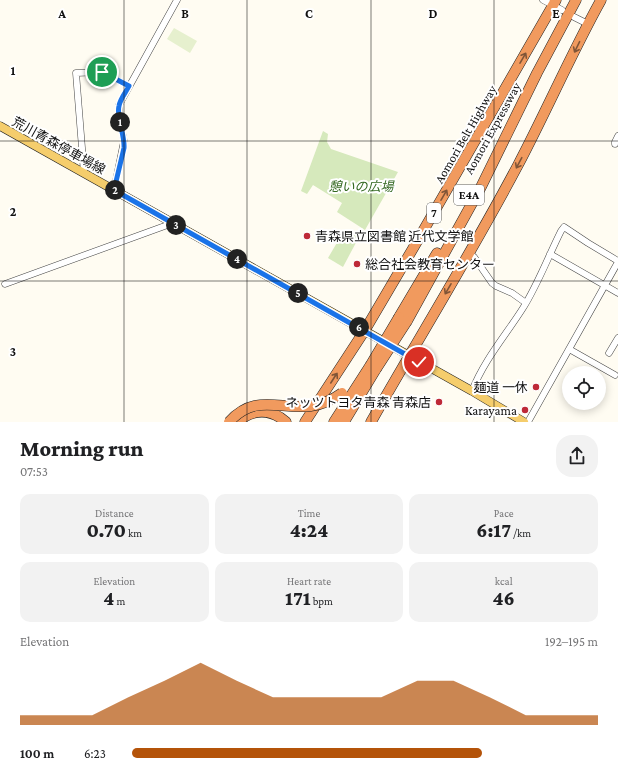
<!DOCTYPE html>
<html lang="en">
<head>
<meta charset="utf-8">
<style>
  :root { --surface:#fff; --page:#f2f2f2; --text:#202124; --muted:#757577; --accent:#b45309 }
  body { margin:0; font-family:"Crimson Pro","Noto Sans JP",serif; background:var(--page); color:var(--text); height:100vh; display:flex; flex-direction:column; font-size:15px; white-space:nowrap }
  * { box-sizing:border-box; margin:0 }
  p { font-size:13px; color:var(--muted) }
  .icon { flex:none; width:22px; height:22px; fill:none; stroke:currentColor; stroke-width:2; stroke-linecap:round; stroke-linejoin:round }
  .map { position:relative; height:422px; overflow:hidden }
  .side { display:flex; flex-direction:column; background:var(--surface); flex:1 }
  .side>* { flex:none }
  .tools { position:absolute; left:562px; top:366px; display:grid; gap:8px }
  .tools a { display:grid; place-items:center; width:44px; height:44px; border-radius:50%; background:var(--surface); box-shadow:0 2px 10px #0003; font-size:20px }
  .pin { position:absolute; display:grid; place-items:center; width:34px; height:34px; color:#fff; margin:-17px; border:2px solid #fff; border-radius:50%; box-shadow:0 1px 4px #0007 }
  .km { position:absolute; width:20px; height:20px; margin:-10px; border-radius:50%; background:#222; color:#fff; font-size:11px; line-height:20px; text-align:center }
  .round { display:grid; place-items:center; flex:none; width:42px; height:42px; border-radius:16px; background:var(--page) }
  .overview { display:flex; align-items:center; justify-content:space-between; height:68px; padding:0 20px }
  h1 { font-size:22px; font-weight:800; line-height:30px }
  .figures { display:grid; grid-template-columns:repeat(3,1fr); gap:6px; height:68px; padding:4px 20px }
  .figures div { display:grid; align-content:center; border-radius:10px; background:var(--page); text-align:center }
  .figures b { font-size:20px; font-weight:800 }
  .figures small { font-size:11px; font-weight:400 }
  .figures p { font-size:11px }
  .chart { height:112px; padding:8px 20px }
  .chart p { display:flex; justify-content:space-between }
  .chart svg { width:100%; height:72px; margin-top:4px; fill:var(--accent); opacity:.7 }
  ul { padding:0 20px; list-style:none; font-size:13px }
  li { display:grid; grid-template-columns:64px 48px 1fr; align-items:center; height:30px }
  li i { height:10px; border-radius:5px; background:var(--accent) }
  .map>svg:first-child { display:block }
</style>
</head>
<body>
<div class="map">
<svg width="618" height="422" viewBox="0 0 618 422">
  <rect width="100%" height="100%" fill="#fffcf2"/>
  <!-- green -->
  <path fill="#d6e9bc" d="M323 131 328 134 327 142 331 149 398 172 365 230 337 212 342 203 313 185 307 194 301 191Z
    M345 229 359 237 343 267 328 258Z"/>
  <!-- pitch -->
  <path fill="#e6f0ce" d="M174 28 197 41 190 53 167 39Z"/>
  <g fill="none" stroke-linecap="round" stroke-linejoin="round">
    <!-- minor casing -->
    <g stroke="#434343" stroke-width="7">
      <path id="minor" d="M543 0 562 10
        M574 17 588 24
        M615 144V142L618 136
        M84 173 76 73 102 72 129 86
        M114 190 124 141 120 121 119 105 177 0
        M469 253 474 257 492 283 496 286 512 293 526 303
        M550 254 618 293
        M5 284 173 223
        M569 349 615 375
        M609 353 618 338
        M472 391C484 360 506 335 523 308 538 284 548 257 561 231L564 227 588 243 618 261
        M528 422 618 262"/>
    </g>
    <!-- major casing -->
    <g stroke="#212121" stroke-width="9">
      <path id="major" d="M0 126 472 391 524 422"/>
    </g>
    <!-- highway casing -->
    <g stroke="#212121" stroke-width="11">
      <path id="highway" d="M399 317 437 253
        M407 321 481 187 537 73 576 0
        M237 422C253 409 270 408 286 422
        M305 422 365 330 415 245 556 0
        M334 422 370 366
        M344 422 376 369
        M371 422C420 336 472 252 518 165 547 110 571 54 601 0"/>
    </g>
    <!-- minor -->
    <use href="#minor" stroke="#fff" stroke-width="6"/>
    <!-- major -->
    <use href="#major" stroke="#f5cd6c" stroke-width="8"/>
    <!-- highway -->
    <use href="#highway" stroke="#f19a5e" stroke-width="10"/>
    <!-- highway-bridge casing -->
    <g stroke="#212121" stroke-width="11" stroke-linecap="butt">
      <path id="highway-bridge" d="M370 366 399 317
        M376 369 407 321
        M229 422C255 393 279 410 311 406 322 405 332 400 342 393"/>
    </g>
    <!-- highway-bridge -->
    <use href="#highway-bridge" stroke="#f19a5e" stroke-width="10"/>
  </g>
  <!-- one-way arrows -->
  <defs><path id="oneway-shaft" d="M-6 0H5M1.5-3L5.5 0L1.5 3" fill="none" stroke-width="1.6" stroke-linecap="round" stroke-linejoin="round"/></defs>
  <g stroke="#805537">
    <use href="#oneway-shaft" transform="translate(577 47) rotate(116)"/>
    <use href="#oneway-shaft" transform="translate(523 58) rotate(-60)"/>
    <use href="#oneway-shaft" transform="translate(519 163) rotate(118)"/>
    <use href="#oneway-shaft" transform="translate(444 195) rotate(-60)"/>
    <use href="#oneway-shaft" transform="translate(448 289) rotate(120)"/>
    <use href="#oneway-shaft" transform="translate(334 378) rotate(-57)"/>
  </g>
  <g fill="none" stroke-linecap="round" stroke-linejoin="round">
    <!-- route casing -->
    <g stroke="#fff" stroke-width="8">
      <path id="route" d="M102 72 129 86C126 92 120 99 119 106 116 118 125 134 124 148L114 190 419 362"/>
    </g>
    <!-- route -->
    <use href="#route" stroke="#1a73e8" stroke-width="5"/>
  </g>
  <!-- grid -->
  <path fill="none" stroke="#101010" stroke-width="1" stroke-opacity="0.55" d="M124 0V422M247 0V422M371 0V422M494 0V422M0 141H618M0 281H618"/>
  <!-- markers -->
  <g fill="#be2938" stroke="#fff" stroke-width="1.5">
    <circle cx="307" cy="236" r="4"/>
    <circle cx="357" cy="264" r="4"/>
    <circle cx="536" cy="387" r="4"/>
    <circle cx="439" cy="402" r="4"/>
    <circle cx="525" cy="410" r="4"/>
  </g>
  <g text-anchor="middle" stroke-width="4" stroke-linejoin="round" paint-order="stroke">
    <!-- shield labels -->
    <g fill="#fff" stroke="#585858" stroke-width="1">
      <rect x="454" y="185" width="30" height="20" rx="3"/>
      <rect x="427" y="203" width="14" height="20" rx="3"/>
    </g>
    <g font-size="12" font-weight="bold" fill="#101010">
      <text x="469" y="199">E4A</text>
      <text x="434" y="217">7</text>
    </g>
    <!-- street labels -->
    <g font-size="13" fill="#101010" stroke="#fff">
      <text transform="translate(492 128) rotate(-61)" y="5">Aomori Expressway</text>
      <text transform="translate(465 134) rotate(-60)" y="5">Aomori Belt Highway</text>
      <text transform="translate(59 145) rotate(29)" y="5">荒川青森停車場線</text>
    </g>
    <!-- park labels -->
    <g font-size="13" font-style="italic" fill="#326720" stroke="#fff">
      <text x="361" y="191">憩いの広場</text>
    </g>
    <!-- poi labels -->
    <g font-size="13" fill="#101010" stroke="#fff" text-anchor="end">
      <text x="315" y="241" text-anchor="start">青森県立図書館 近代文学館</text>
      <text x="365" y="269" text-anchor="start">総合社会教育センター</text>
      <text x="528" y="392">麺道 一休</text>
      <text x="431" y="407">ネッツトヨタ青森 青森店</text>
      <text x="517" y="415">Karayama</text>
    </g>
  </g>
  <g font-size="13" text-anchor="middle" font-weight="bold" fill="#101010" stroke="#fff" stroke-width="4" stroke-linejoin="round" paint-order="stroke">
    <text x="62" y="18">A</text>
    <text x="185" y="18">B</text>
    <text x="309" y="18">C</text>
    <text x="433" y="18">D</text>
    <text x="556" y="18">E</text>
    <text x="13" y="75">1</text>
    <text x="13" y="216">2</text>
    <text x="13" y="356">3</text>
  </g>
</svg>
<div class="tools">
<a><svg class="icon" aria-label="locate" viewBox="0 0 24 24"><circle cx="12" cy="12" r="6"/><path d="M12 2v4M12 18v4M2 12h4M18 12h4"/></svg></a>
</div>
<div class="pin" style="left:102px;top:72px;background:#1e9e55"><svg class="icon" aria-label="arrive" viewBox="0 0 24 24"><path d="M6 21V4h12l-3 4 3 4H6"/></svg></div>
<div class="pin" style="left:419px;top:362px;background:#d93025"><svg class="icon" aria-label="check" viewBox="0 0 24 24"><path d="M5 12l5 5 9-10"/></svg></div>
<b class="km" style="left:120px;top:122px">1</b>
<b class="km" style="left:115px;top:190px">2</b>
<b class="km" style="left:176px;top:225px">3</b>
<b class="km" style="left:237px;top:259px">4</b>
<b class="km" style="left:298px;top:293px">5</b>
<b class="km" style="left:359px;top:327px">6</b>
</div>
<section class="side">
<div class="overview"><div><h1>Morning run</h1><p>07:53</p></div><a class="round"><svg class="icon" aria-label="share" viewBox="0 0 24 24"><path d="M12 15V3M7 8l5-5 5 5M5 13v7h14v-7"/></svg></a></div>
<div class="figures">
<div><p>Distance</p><b>0.70<small> km</small></b></div>
<div><p>Time</p><b>4:24</b></div>
<div><p>Pace</p><b>6:17<small> /km</small></b></div>
</div>
<div class="figures">
<div><p>Elevation</p><b>4<small> m</small></b></div>
<div><p>Heart rate</p><b>171<small> bpm</small></b></div>
<div><p>kcal</p><b>46</b></div>
</div>
<div class="chart"><p><span>Elevation</span>192–195 m</p>
<svg viewBox="0 0 160 44" preserveAspectRatio="none"><path d="M0 44V38L10 38L20 38L30 27L40 17L50 6L60 17L70 27L80 27L90 27L100 27L110 17L120 17L130 27L140 38L150 38L160 38V44z"/></svg>
</div>
<ul>
<li><b>100 m</b>6:23<i style="width:75%"></i></li>
</ul>
</section>
</body>
</html>
